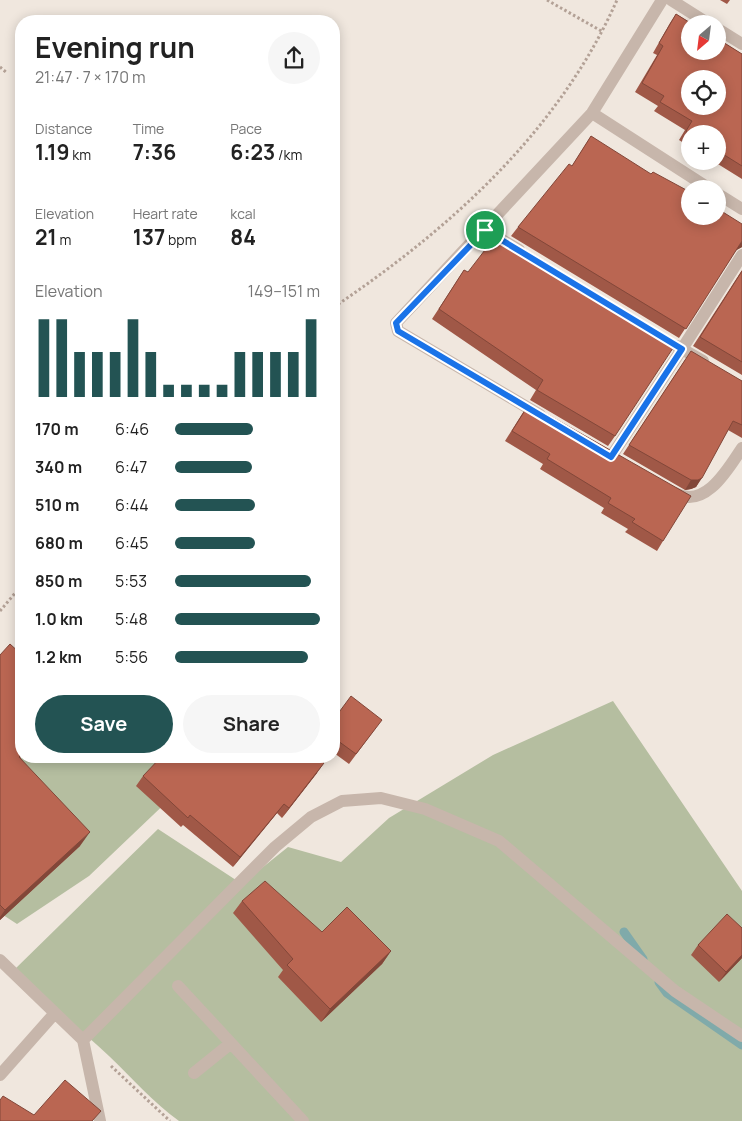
<!DOCTYPE html>
<html lang="en">
<head>
<meta charset="utf-8">
<style>
  :root { --surface:#fff; --page:#f6f6f6; --text:#222; --muted:#767676; --accent:#235353 }
  body { margin:0; font-family:Manrope,sans-serif; background:var(--page); color:var(--text); height:100vh; display:flex; flex-direction:column; font-size:19px; white-space:nowrap }
  * { box-sizing:border-box; margin:0 }
  p { font-size:16px; color:var(--muted) }
  .icon { flex:none; width:28px; height:28px; fill:none; stroke:currentColor; stroke-width:2; stroke-linecap:round; stroke-linejoin:round }
  .map { position:relative; flex:1; overflow:hidden }
  .details { position:absolute; left:15px; top:15px; width:325px; height:748px; display:flex; flex-direction:column; background:var(--surface); border-radius:20px; box-shadow:0 2px 12px #0003 }
  .details>* { flex:none }
  .needle { width:32px; rotate:208deg }
  .buttons { position:absolute; left:681px; top:15px; display:grid; gap:10px }
  .buttons a { display:grid; place-items:center; width:45px; height:45px; border-radius:50%; background:var(--surface); box-shadow:0 2px 12px #0003; font-size:25px }
  .pin { position:absolute; display:grid; place-items:center; width:42px; height:42px; color:#fff; margin:-21px; border:2px solid #fff; border-radius:50%; box-shadow:0 1px 5px #0007 }
  .round { display:grid; place-items:center; flex:none; width:52px; height:52px; border-radius:26px; background:var(--page) }
  .head { display:flex; align-items:center; justify-content:space-between; height:85px; padding:0 20px }
  h1 { font-size:28px; font-weight:700; line-height:38px }
  .metrics { display:grid; grid-template-columns:repeat(3,1fr); gap:8px; height:85px; padding:5px 20px }
  .metrics div { display:grid; align-content:center }
  .metrics b { font-size:21px; font-weight:700 }
  .metrics small { font-size:14px; font-weight:400 }
  .metrics p { font-size:14px }
  .chart { height:140px; padding:10px 20px }
  .chart p { display:flex; justify-content:space-between }
  .chart svg { width:100%; height:90px; margin-top:5px; stroke:var(--accent); stroke-width:6 }
  .button { display:flex; gap:10px; margin-top:auto; padding:10px 20px }
  .button a { flex:1; height:58px; border-radius:30px; background:var(--accent); color:#fff; font-size:20px; font-weight:700; line-height:58px; text-align:center }
  .button a+a { background:var(--page); color:var(--text) }
  ul { padding:0 20px; list-style:none; font-size:16px }
  li { display:grid; grid-template-columns:80px 60px 1fr; align-items:center; height:38px }
  li i { height:12px; border-radius:6px; background:var(--accent) }
  .map>svg:first-child { display:block }
</style>
</head>
<body>
<div class="map">
<svg width="742" height="1121" viewBox="0 0 742 1121">
  <rect width="100%" height="100%" fill="#f0e7de"/>
  <!-- green -->
  <path fill="#b5bea0" d="M613 701 742 891V1121H179C153 1102 132 1078 109 1056 78 1027 44 1001 14 970L158 829 242 884 288 847 341 862 389 818 493 755Z
    M21 756H206L174 795 89 876 17 924 0 913Z"/>
  <g fill="none" stroke-linecap="round" stroke-linejoin="round">
    <!-- stream -->
    <path stroke="#80aaaa" stroke-width="9" d="M624 932 643 959
      M659 982 667 993 742 1045"/>
    <!-- path -->
    <path stroke="#b3a196" stroke-width="3" stroke-dasharray="2.5 2.5" stroke-linecap="butt" d="M547 0 603 32
      M0 67 7 73
      M334 307C451 228 559 131 617 0
      M0 611 21 586
      M111 1066 170 1121"/>
    <!-- minor -->
    <path stroke="#c7b6ab" stroke-width="12" d="M671 0 709 24
      M718 29 742 44
      M592 113 710 189
      M718 194 742 209
      M485 230 519 250
      M677 346 682 349 742 255
      M540 415 398 331 396 323 592 113 662 0
      M621 463 611 457 682 349 703 361
      M675 493C705 510 728 469 742 448
      M0 960 83 1040 275 847 311 817 342 801 381 798 425 809 499 841 675 991 742 1036
      M178 986 303 1121
      M83 1040 100 1121
      M194 1073 230 1044
      M0 1075 55 1013"/>
  </g>
  <!-- wall -->
  <path fill="#a05847" d="M720 0H730L727 4Z
    M676 14 742 54V179L713 161H718V134H690V147L679 140 685 130 654 111 658 106 635 92 657 55 653 53 670 23Z
    M591 136 742 247 736 250 679 338 511 236 518 227 572 166Z
    M464 270 615 436 608 446 530 400 536 390 432 319Z
    M742 270V375L693 346Z
    M685 360 742 381V438L728 430 696 487 691 489 685 490 623 454Z
    M529 404 663 541 657 551 625 532 628 529 601 513 604 508 540 469 543 464 505 441 522 414Z
    M0 655 21 759 80 846 0 920Z
    M334 719 375 729 349 764 334 753Z
    M317 773 282 818 277 813 233 867 183 825 181 827 136 786 143 776Z
    M242 901 322 932 391 951 382 964 321 1022 278 977 283 970 233 913Z
    M742 928V958L719 982 691 955 698 945Z"/>
  <!-- shaded-wall -->
  <path fill="#824739" d="M742 241V247L735 251Z
    M702 478 696 487 691 489 685 490 691 480Z
    M324 763 317 773 282 818 289 808Z
    M284 804 277 813 233 867 240 857Z
    M90 832 80 846 0 920V917L5 910Z
    M391 951 382 964 321 1022 330 1009Z
    M742 955V958L719 982 726 972Z"/>
  <!-- building -->
  <path fill="#ba6652" stroke="#824739" fill-rule="evenodd" d="M676 14 692 24H690V51H718V39L742 54V166L718 151V134H690L686 131 692 121 660 102 664 96 642 83 663 46 659 43ZM690 79H718V106H690Z
    M591 136 651 174 653 172 690 192V216H718V209L742 224V241L686 329 518 227 569 164 572 166Z
    M495 237 504 243 508 239 677 342 615 436 537 390 543 380 439 309 464 270 468 272Z
    M742 271V362L700 337Z
    M691 351 742 381V425L733 421 702 478 698 480H691L629 445Z
    M529 404 691 496 663 541 632 522 635 519 608 503 611 498 547 459 550 454 512 431Z
    M10 644 21 654V755L19 757 90 832 5 910 0 905V655Z
    M351 696 382 720 356 754 334 738V719Z
    M162 756H317L324 763 289 808 284 804 240 857 190 815 188 818 143 776Z
    M265 881 322 932 347 907 391 951 330 1009 287 965 293 959 242 901Z
    M727 914 742 928V955L726 972 698 945Z
    M65 1080 101 1111 92 1121H0V1100L3 1096 34 1115Z"/>
  <g fill="none" stroke-linecap="round" stroke-linejoin="round">
    <!-- route casing -->
    <g stroke="#fff" stroke-width="10">
      <path id="route" d="M485 230 682 349 611 457 398 331 396 323Z"/>
    </g>
    <!-- route -->
    <use href="#route" stroke="#1a73e8" stroke-width="6"/>
  </g>
</svg>
<div class="buttons">
<a><svg class="needle" viewBox="-14 -14 28 28"><path d="M0-13l5 13h-10z" fill="#e53935"/><path d="M0 13l5-13h-10z" fill="#767676"/></svg></a>
<a><svg class="icon" aria-label="locate" viewBox="0 0 24 24"><circle cx="12" cy="12" r="6"/><path d="M12 2v4M12 18v4M2 12h4M18 12h4"/></svg></a>
<a>+</a>
<a>−</a>
</div>
<div class="pin" style="left:485px;top:230px;background:#1e9e55"><svg class="icon" aria-label="arrive" viewBox="0 0 24 24"><path d="M6 21V4h12l-3 4 3 4H6"/></svg></div>
<section class="details">
<div class="head"><div><h1>Evening run</h1><p>21:47 · 7 × 170 m</p></div><a class="round"><svg class="icon" aria-label="share" viewBox="0 0 24 24"><path d="M12 15V3M7 8l5-5 5 5M5 13v7h14v-7"/></svg></a></div>
<div class="metrics">
<div><p>Distance</p><b>1.19<small> km</small></b></div>
<div><p>Time</p><b>7:36</b></div>
<div><p>Pace</p><b>6:23<small> /km</small></b></div>
</div>
<div class="metrics">
<div><p>Elevation</p><b>21<small> m</small></b></div>
<div><p>Heart rate</p><b>137<small> bpm</small></b></div>
<div><p>kcal</p><b>84</b></div>
</div>
<div class="chart"><p><span>Elevation</span>149–151 m</p>
<svg viewBox="0 0 160 44" preserveAspectRatio="none"><path d="M5 44V6M15 44V6M25 44V22M35 44V22M45 44V22M55 44V6M65 44V22M75 44V38M85 44V38M95 44V38M105 44V38M115 44V22M125 44V22M135 44V22M145 44V22M155 44V6"/></svg>
</div>
<ul>
<li><b>170 m</b>6:46<i style="width:54%"></i></li>
<li><b>340 m</b>6:47<i style="width:53%"></i></li>
<li><b>510 m</b>6:44<i style="width:55%"></i></li>
<li><b>680 m</b>6:45<i style="width:55%"></i></li>
<li><b>850 m</b>5:53<i style="width:94%"></i></li>
<li><b>1.0 km</b>5:48<i style="width:100%"></i></li>
<li><b>1.2 km</b>5:56<i style="width:92%"></i></li>
</ul>
<div class="button"><a>Save</a><a>Share</a></div>
</section>
</div>
</body>
</html>
